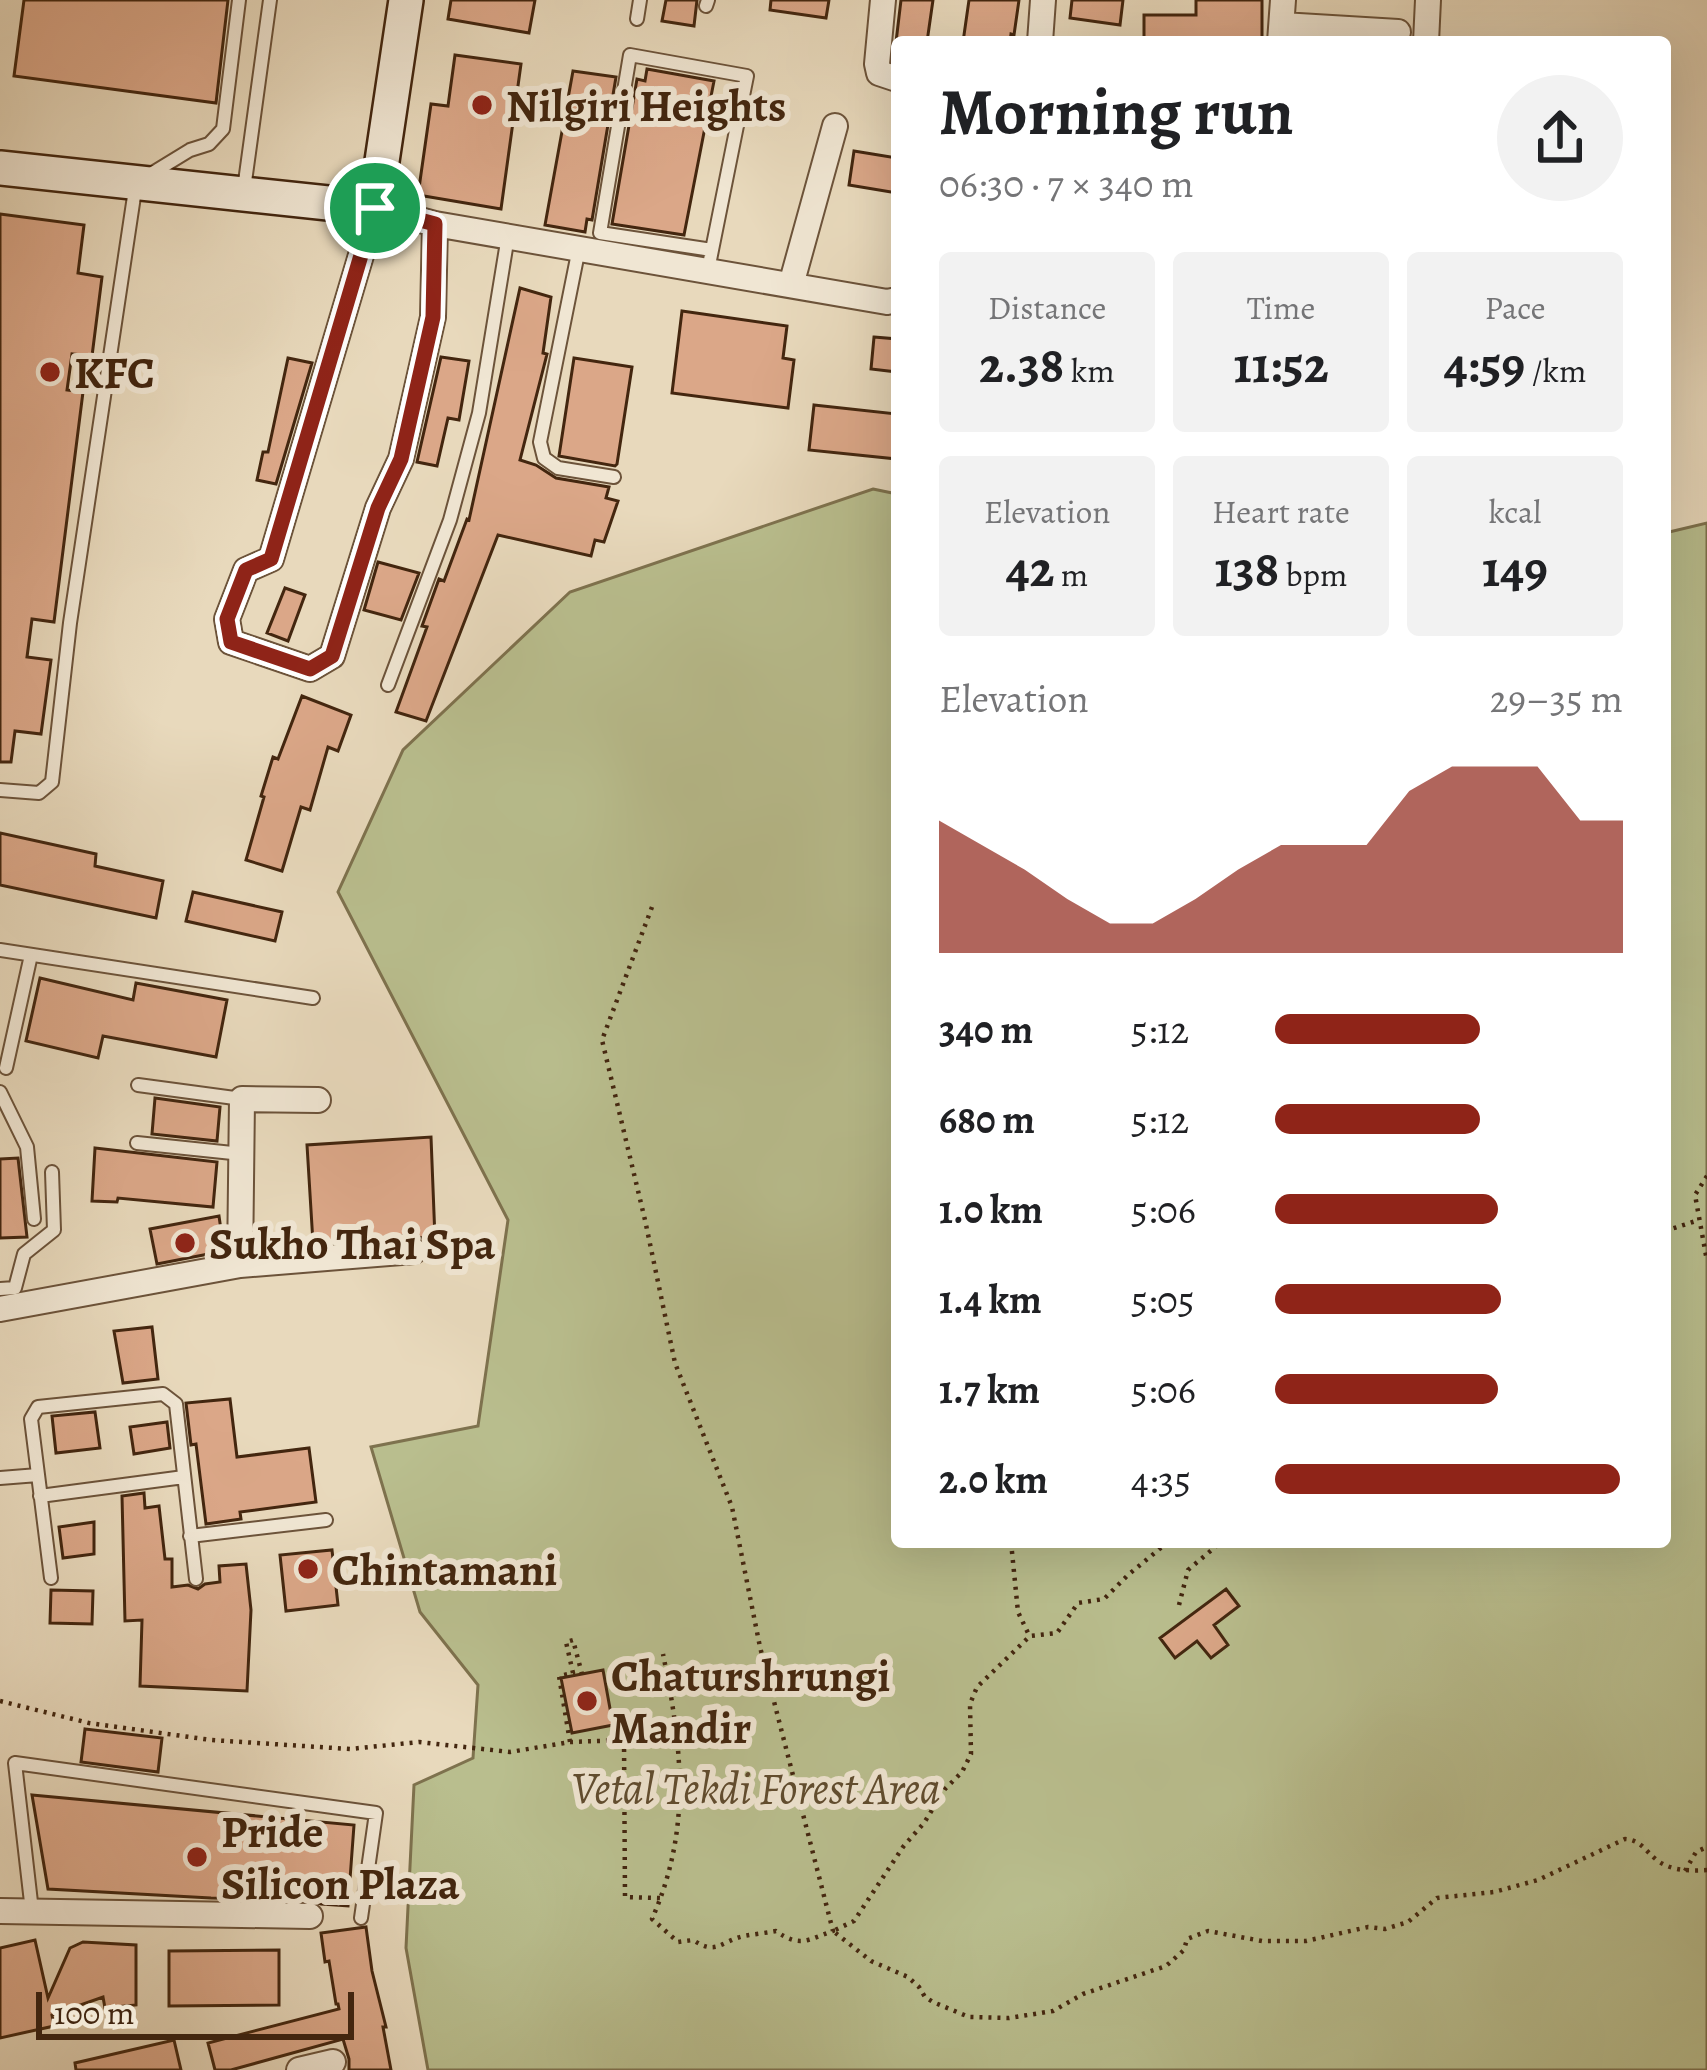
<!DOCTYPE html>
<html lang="en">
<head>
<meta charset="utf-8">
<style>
  :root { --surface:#fff; --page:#f2f2f2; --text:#202124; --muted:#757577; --accent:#8f2418 }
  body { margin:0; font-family:Alegreya,serif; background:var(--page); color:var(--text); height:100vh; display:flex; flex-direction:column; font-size:45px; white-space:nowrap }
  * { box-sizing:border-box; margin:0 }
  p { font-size:39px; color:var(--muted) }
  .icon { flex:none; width:66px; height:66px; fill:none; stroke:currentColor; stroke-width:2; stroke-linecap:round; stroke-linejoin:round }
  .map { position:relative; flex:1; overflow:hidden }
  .drawer { position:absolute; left:891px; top:36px; width:780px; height:1512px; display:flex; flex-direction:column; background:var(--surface); border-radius:12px; box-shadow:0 12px 48px #0002 }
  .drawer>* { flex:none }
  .scale { position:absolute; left:36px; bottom:30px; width:318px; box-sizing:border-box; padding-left:12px; border:6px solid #43260f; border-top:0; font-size:33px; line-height:42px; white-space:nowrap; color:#43260f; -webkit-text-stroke:9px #f0e6d3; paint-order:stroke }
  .pin { position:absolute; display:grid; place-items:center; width:102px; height:102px; color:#fff; margin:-51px; border:6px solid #fff; border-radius:50%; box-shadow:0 3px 12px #0007 }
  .round { display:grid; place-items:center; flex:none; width:126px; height:126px; border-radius:63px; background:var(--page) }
  .summary { display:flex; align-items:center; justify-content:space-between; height:204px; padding:0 48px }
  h1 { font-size:66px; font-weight:700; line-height:90px }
  .metrics { display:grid; grid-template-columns:repeat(3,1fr); gap:18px; height:204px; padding:12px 48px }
  .metrics div { display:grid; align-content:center; border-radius:12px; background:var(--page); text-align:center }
  .metrics b { font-size:51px; font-weight:700 }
  .metrics small { font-size:33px; font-weight:400 }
  .metrics p { font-size:33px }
  .chart { height:336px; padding:24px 48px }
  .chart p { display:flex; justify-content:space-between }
  .chart svg { width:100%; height:216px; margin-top:12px; fill:var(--accent); opacity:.7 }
  ul { padding:0 48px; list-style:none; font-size:39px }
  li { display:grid; grid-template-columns:192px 144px 1fr; align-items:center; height:90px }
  li i { height:30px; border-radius:15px; background:var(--accent) }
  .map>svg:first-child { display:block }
</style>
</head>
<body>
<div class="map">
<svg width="1707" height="2070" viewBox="0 0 1707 2070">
  <rect width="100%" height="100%" fill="#e8d9bc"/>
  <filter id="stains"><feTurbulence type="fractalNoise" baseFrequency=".00167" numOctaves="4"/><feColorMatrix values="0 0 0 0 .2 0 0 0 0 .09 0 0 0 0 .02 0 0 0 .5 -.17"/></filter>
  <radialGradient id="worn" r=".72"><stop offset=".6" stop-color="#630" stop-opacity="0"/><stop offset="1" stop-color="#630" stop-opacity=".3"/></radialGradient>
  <!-- green -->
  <path fill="#b9be8e" stroke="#7e724e" stroke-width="3" d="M873 489 897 494V1542H1665V533L1707 523V2070H428L406 1948 414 1785 473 1758 478 1685 420 1612 371 1447 478 1426 508 1220 338 892 403 750 570 592Z"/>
  <!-- building -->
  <path fill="#dba788" stroke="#43260f" stroke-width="3" d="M24 0H228L216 103 14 76Z
    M451 0H535L529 33 448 19Z
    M666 0H697L694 26 662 21Z
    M771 0H829L826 18 770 10Z
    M901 0H933L927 42H896Z
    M969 0H1019L1014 35 1011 34 1010 42H963Z
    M1072 0H1123L1120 25 1070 18Z
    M1196 0H1262V42H1144V15H1196Z
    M455 55 521 64 501 209 418 195 431 104 448 106Z
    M647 69 714 81 684 235 612 224 637 79 645 81Z
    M573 71 616 77 592 220 587 219 585 232 545 225Z
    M854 151 897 158V193L849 185Z
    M0 214 84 225 78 273 102 277 92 356 72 354 67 390 83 392 54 622 32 619 27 657 51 660 41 734 15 731 11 762H0Z
    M520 288 551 297 543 353 547 354 520 460 536 465 556 478 609 487 606 498 618 501 604 542 595 540 591 556 498 535 426 721 396 712 427 627 422 626 439 579 444 581 467 519 469 520Z
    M682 311 787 326 783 358 794 360 788 408 672 393Z
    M874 337 897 339V372L871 369Z
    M441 357 469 361 459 420 448 418 437 466 417 462Z
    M288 358 312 363 276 484 257 480 263 452H268Z
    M574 358 632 367 617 464 615 466 559 456Z
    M814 405 897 414V459L809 450Z
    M378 562 419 573 401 620 364 610Z
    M285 588 305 595 288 641 267 633Z
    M302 696 351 715 338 751 328 747 310 810 301 807 282 871 246 860 264 797 261 796 273 757 278 759Z
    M0 833 96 854 95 866 163 881 156 918 0 885Z
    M193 892 282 912 275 941 186 921Z
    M40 978 133 1000 136 983 227 1000 216 1057 103 1036 98 1058 26 1041Z
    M155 1098 220 1107 217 1141 152 1134Z
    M431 1137 435 1239H425L413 1235 313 1243 307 1145Z
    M95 1148 217 1162 213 1207 118 1198 117 1202 92 1201Z
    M18 1158 27 1237 0 1238V1159Z
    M219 1216 224 1251 157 1264 150 1229Z
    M152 1327 158 1379 123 1383 114 1331Z
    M230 1399 237 1457 309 1448 316 1502 240 1512 241 1519 206 1524 196 1444 191 1445 186 1403Z
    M95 1412 100 1448 56 1453 52 1416Z
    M167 1422 170 1448 134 1454 130 1427Z
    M144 1493 145 1508 159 1506 165 1559H172V1587L188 1585 198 1589 205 1584 220 1582 219 1566 246 1564 251 1610 247 1691 140 1686 142 1620 125 1621 122 1496Z
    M94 1522V1554L63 1558 59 1527Z
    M332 1550 338 1605 286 1611 280 1555Z
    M1226 1589 1239 1606 1214 1625 1228 1645 1211 1658 1197 1641 1175 1658 1160 1638Z
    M51 1590 93 1591 92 1624 50 1623Z
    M603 1670 613 1725 572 1733 561 1678Z
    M85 1729 162 1738 158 1772 81 1762Z
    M32 1795 354 1825 348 1906 321 1904 310 1900 211 1898 48 1889Z
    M366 1927 372 1971 386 2027H383L391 2070H349V2059L343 2039 231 2070H215L208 2043 339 2009 338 2004H336L329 1961 325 1962 321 1933Z
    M35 1940 48 1998 70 1948 83 1942 136 1945V2005L105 2008 103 1997 52 2015 54 2026 0 2038V1948Z
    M279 1950V2005L169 2006V1951Z
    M174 2040 181 2070H76L75 2063Z"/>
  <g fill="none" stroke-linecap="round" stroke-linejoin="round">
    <!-- lane casing -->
    <g stroke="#6c533a" stroke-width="16">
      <path id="lane" d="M706 6 708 0
        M637 19 640 0
        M244 189 270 0
        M579 248 540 442 544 458 558 468 614 477
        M708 270 712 250 747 76 630 55 600 233 712 250
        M388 685 450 520 479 413 508 236
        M0 790 39 793 52 782 70 623 136 183 190 150 209 144 223 129 239 0
        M0 950 313 998
        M6 1068 31 955
        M138 1085 242 1099
        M0 1092 27 1147 34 1219
        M137 1143 242 1154
        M0 1289 15 1288 24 1254 54 1230 52 1172
        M0 1478 38 1475
        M40 1496 184 1477
        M190 1536 326 1520
        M51 1578 31 1419 38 1407 163 1394 176 1404 196 1579
        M32 1911 15 1763 376 1813 361 1918"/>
    </g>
    <!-- street casing -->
    <g stroke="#6c533a" stroke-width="28">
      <path id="street" d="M883 0 877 64 879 73 897 79
        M1282 25 1398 32
        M1040 42 1043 0
        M1280 42 1283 0
        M1426 42 1428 0
        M435 224 433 317 401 459 378 508 332 656 310 669 231 642 227 619 246 570 271 559 375 208 435 224 887 302 897 300
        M791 285 835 126
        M240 1265 414 1251
        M0 1309 240 1265 242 1099 318 1100
        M0 1911 310 1916
        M299 2070 333 2062"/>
    </g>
    <!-- secondary casing -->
    <g stroke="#43260f" stroke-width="38">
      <path id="secondary" d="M0 168 375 208 406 0"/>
    </g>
    <!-- path -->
    <path stroke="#43260f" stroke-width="4.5" stroke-dasharray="3 6" stroke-linecap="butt" d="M652 907 602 1040 645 1220 675 1363 732 1507 760 1647 833 1931C807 1940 800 1948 776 1931 766 1933 754 1934 744 1936 721 1941 717 1956 693 1940L678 1942 652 1919C692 1828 682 1748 663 1654
      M1707 1176 1695 1195 1707 1261
      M1665 1231 1699 1220
      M1011 1542 1018 1612 1029 1635
      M1168 1542 1128 1575 1104 1599 1078 1603 1057 1633 1030 1636 977 1687 970 1704 971 1754 962 1772 945 1789 924 1823 903 1847 854 1921 833 1931 871 1961 908 1977 919 1987 925 1997 933 2002 969 2017 1009 2018 1053 2011 1083 1994 1166 1966 1184 1950 1187 1939 1208 1931 1262 1941H1306L1368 1927 1385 1929 1408 1922 1437 1898 1494 1892 1538 1880 1625 1839C1641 1840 1645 1851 1658 1861 1672 1871 1690 1871 1707 1870
      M1179 1605 1188 1570 1221 1542
      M0 1701 89 1723 211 1740 350 1749 419 1742 510 1752 570 1742 559 1676 573 1673 566 1642 573 1640 582 1674
      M570 1742 624 1740 625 1897 660 1898
      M1685 1871 1696 1852 1707 1847"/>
    <!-- lane -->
    <use href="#lane" stroke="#f0e6d3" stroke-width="12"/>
    <!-- street -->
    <use href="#street" stroke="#f0e6d3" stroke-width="24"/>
    <!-- secondary -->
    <use href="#secondary" stroke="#f0e6d3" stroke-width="33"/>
  </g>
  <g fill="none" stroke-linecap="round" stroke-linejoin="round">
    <!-- route casing -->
    <g stroke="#fff" stroke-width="24">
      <path id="route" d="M375 208 435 224 433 317 401 459 378 508 332 656 310 669 231 642 227 619 246 570 271 559Z"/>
    </g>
    <!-- route -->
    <use href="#route" stroke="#8f2418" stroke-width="15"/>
  </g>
  <!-- markers -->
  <g fill="#8f2418" stroke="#f0e6d3" stroke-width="4.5">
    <circle cx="482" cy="105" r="12"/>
    <circle cx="50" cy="372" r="12"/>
    <circle cx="185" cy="1243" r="12"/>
    <circle cx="308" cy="1569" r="12"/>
    <circle cx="587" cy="1701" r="12"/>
    <circle cx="197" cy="1857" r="12"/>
  </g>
  <g text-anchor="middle" stroke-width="12" stroke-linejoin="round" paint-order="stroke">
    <!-- poi labels -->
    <g font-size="45" font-weight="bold" fill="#43260f" stroke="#f0e6d3" text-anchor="start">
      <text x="506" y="121">Nilgiri Heights</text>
      <text x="74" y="388">KFC</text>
      <text x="209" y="1259">Sukho Thai Spa</text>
      <text x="332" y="1585">Chintamani</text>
      <text x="611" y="1691">Chaturshrungi<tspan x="611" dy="52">Mandir</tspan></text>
      <text x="221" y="1847">Pride<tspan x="221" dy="52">Silicon Plaza</tspan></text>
    </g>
    <!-- park labels -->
    <g font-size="45" font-style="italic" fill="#604c2f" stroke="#f0e6d3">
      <text x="756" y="1803">Vetal Tekdi Forest Area</text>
    </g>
  </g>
  <rect width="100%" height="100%" filter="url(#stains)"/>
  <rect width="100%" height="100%" fill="url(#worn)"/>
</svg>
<div class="scale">100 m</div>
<div class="pin" style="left:375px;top:208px;background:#1e9e55"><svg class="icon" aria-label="arrive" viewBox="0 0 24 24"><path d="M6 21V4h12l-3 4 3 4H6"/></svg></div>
<section class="drawer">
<div class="summary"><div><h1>Morning run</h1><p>06:30 · 7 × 340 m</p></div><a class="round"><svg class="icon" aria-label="share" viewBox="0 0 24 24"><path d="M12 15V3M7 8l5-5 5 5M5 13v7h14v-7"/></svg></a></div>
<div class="metrics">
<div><p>Distance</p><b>2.38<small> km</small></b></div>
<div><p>Time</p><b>11:52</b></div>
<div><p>Pace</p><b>4:59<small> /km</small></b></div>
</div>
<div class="metrics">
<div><p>Elevation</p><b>42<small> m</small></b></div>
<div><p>Heart rate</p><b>138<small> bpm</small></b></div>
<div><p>kcal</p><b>149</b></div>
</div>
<div class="chart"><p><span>Elevation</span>29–35 m</p>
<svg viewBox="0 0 160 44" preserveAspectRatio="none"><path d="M0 44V17L10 22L20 27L30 33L40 38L50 38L60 33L70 27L80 22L90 22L100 22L110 11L120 6L130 6L140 6L150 17L160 17V44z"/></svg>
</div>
<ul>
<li><b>340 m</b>5:12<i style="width:59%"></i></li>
<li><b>680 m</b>5:12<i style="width:59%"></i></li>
<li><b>1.0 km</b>5:06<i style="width:64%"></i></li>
<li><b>1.4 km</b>5:05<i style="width:65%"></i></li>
<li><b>1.7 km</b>5:06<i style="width:64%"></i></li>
<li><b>2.0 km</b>4:35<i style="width:99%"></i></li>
</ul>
</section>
</div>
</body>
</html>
